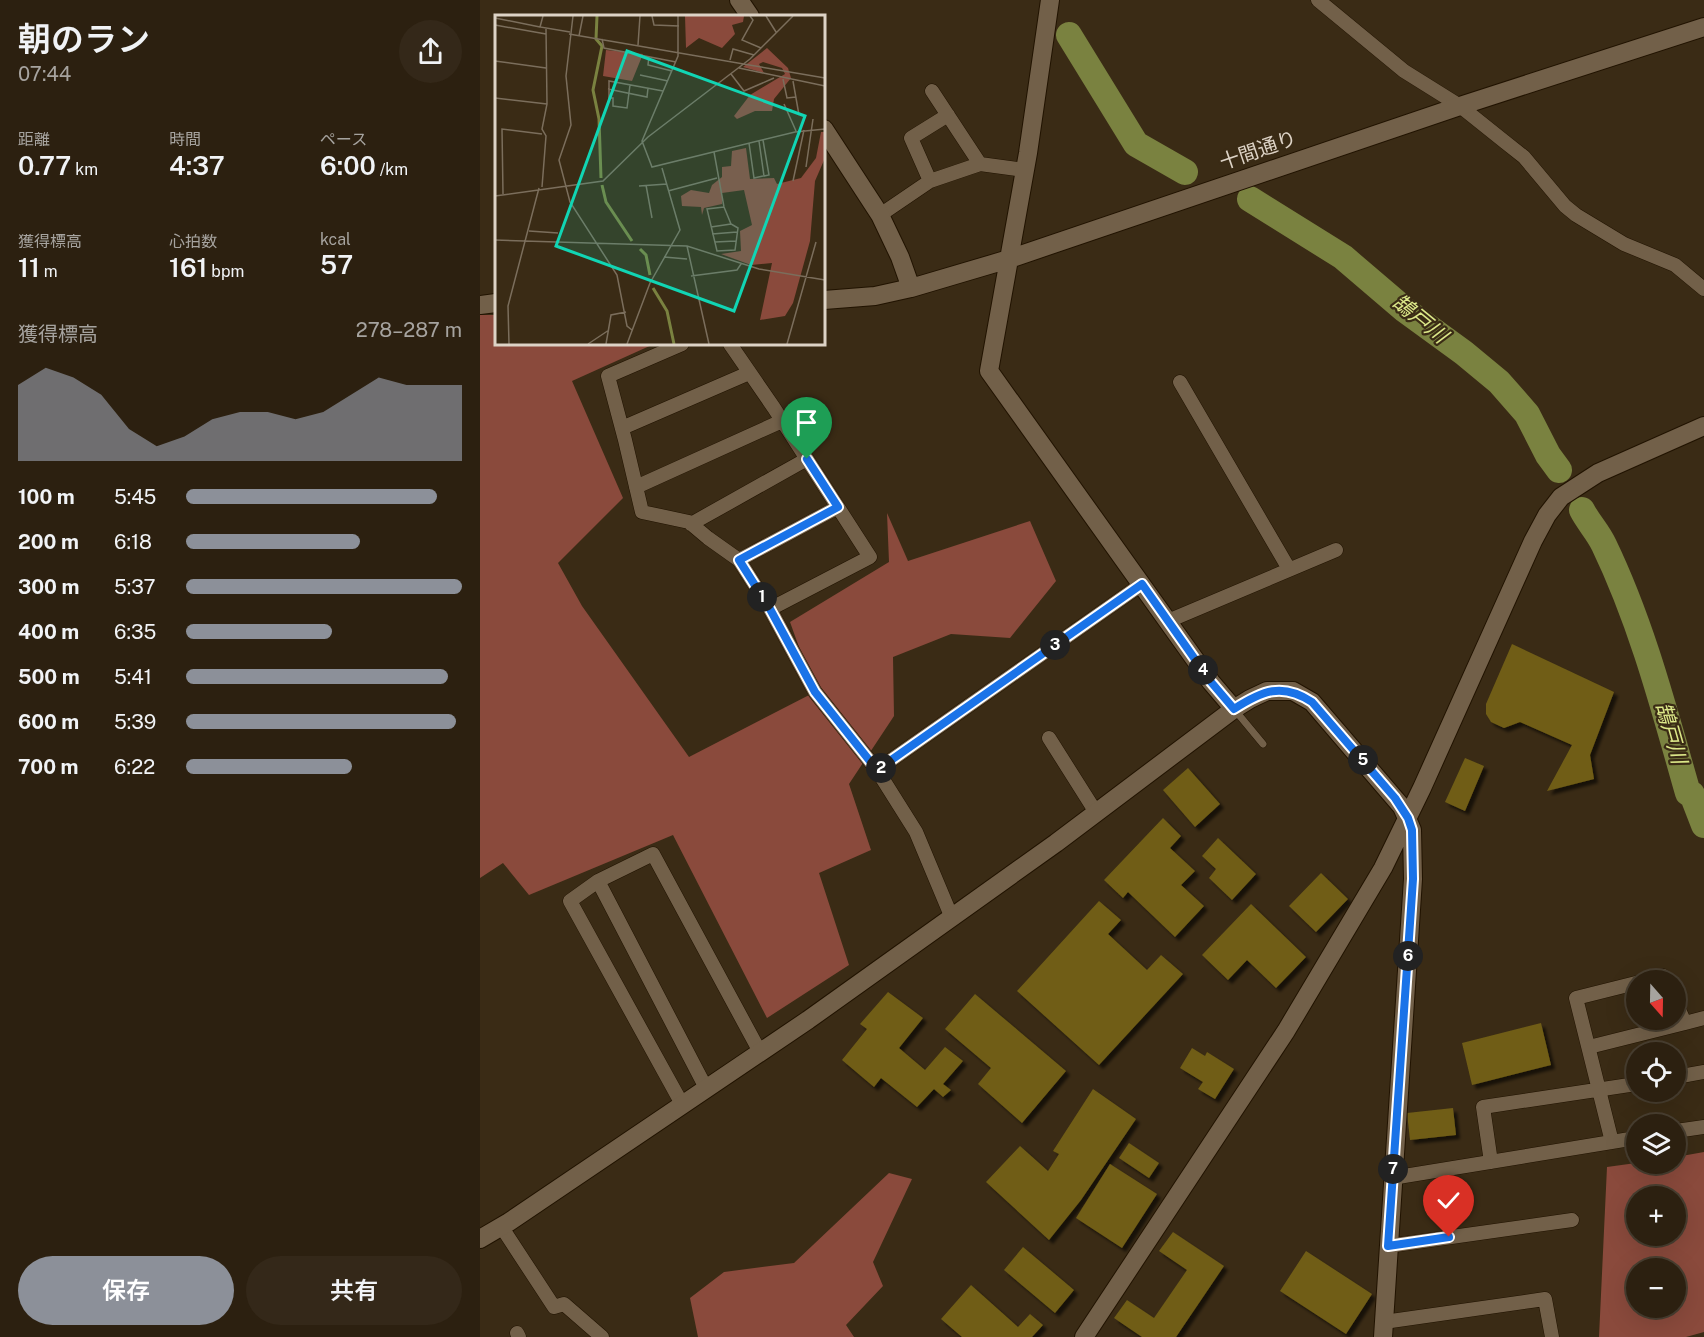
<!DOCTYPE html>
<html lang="ja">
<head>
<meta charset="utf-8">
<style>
  :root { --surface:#2c2010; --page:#342819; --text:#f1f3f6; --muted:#a6a39f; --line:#483e30; --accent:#8c9099 }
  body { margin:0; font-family:"Public Sans","Noto Sans JP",sans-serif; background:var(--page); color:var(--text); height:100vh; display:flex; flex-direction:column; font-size:22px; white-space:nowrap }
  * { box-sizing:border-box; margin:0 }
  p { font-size:20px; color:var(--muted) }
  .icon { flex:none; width:33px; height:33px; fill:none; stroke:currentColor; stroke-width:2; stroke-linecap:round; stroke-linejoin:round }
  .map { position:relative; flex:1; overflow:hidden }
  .drawer { display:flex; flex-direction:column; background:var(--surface); width:480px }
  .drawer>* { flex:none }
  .needle { width:39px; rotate:160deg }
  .controls { position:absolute; left:1146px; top:970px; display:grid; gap:12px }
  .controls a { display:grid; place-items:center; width:60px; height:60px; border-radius:50%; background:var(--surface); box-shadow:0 6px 24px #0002,0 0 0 2px var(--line); font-size:30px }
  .pin { position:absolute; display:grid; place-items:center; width:51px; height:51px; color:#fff; margin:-62px -26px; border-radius:50% 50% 50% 0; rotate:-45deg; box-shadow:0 0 6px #0007 }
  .pin .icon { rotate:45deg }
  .km { position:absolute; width:30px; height:30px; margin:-15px; border-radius:50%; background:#222; color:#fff; font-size:16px; line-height:30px; text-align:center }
  .round { display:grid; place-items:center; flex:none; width:63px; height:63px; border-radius:32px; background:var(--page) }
  .summary { display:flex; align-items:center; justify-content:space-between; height:102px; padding:0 18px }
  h1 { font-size:33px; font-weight:600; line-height:45px }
  .metrics { display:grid; grid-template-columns:repeat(3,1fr); gap:9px; height:102px; padding:6px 18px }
  .metrics div { display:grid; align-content:center }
  .metrics b { font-size:26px; font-weight:600 }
  .metrics small { font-size:16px; font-weight:400 }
  .metrics p { font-size:16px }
  .chart { height:168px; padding:12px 18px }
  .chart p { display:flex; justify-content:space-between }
  .chart svg { width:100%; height:108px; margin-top:6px; fill:var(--accent); opacity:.7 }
  .cta { display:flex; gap:12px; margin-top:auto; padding:12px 18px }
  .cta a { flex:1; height:69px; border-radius:36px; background:var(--accent); color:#fff; font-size:24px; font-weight:600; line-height:69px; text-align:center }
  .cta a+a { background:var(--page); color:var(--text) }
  ul { padding:0 18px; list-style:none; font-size:20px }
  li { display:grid; grid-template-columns:96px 72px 1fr; align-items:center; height:45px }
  li i { height:15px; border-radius:8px; background:var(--accent) }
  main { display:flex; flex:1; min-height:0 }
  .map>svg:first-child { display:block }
</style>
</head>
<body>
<main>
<section class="drawer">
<div class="summary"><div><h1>朝のラン</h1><p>07:44</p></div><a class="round"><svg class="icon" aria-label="share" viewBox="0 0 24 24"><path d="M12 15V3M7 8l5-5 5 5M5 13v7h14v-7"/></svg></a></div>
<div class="metrics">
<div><p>距離</p><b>0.77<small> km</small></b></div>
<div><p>時間</p><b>4:37</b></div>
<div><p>ペース</p><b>6:00<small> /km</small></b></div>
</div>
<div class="metrics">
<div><p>獲得標高</p><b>11<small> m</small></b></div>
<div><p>心拍数</p><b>161<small> bpm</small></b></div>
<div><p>kcal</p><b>57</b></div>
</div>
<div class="chart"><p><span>獲得標高</span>278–287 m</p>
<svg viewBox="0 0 160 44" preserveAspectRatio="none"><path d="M0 44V13L10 6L20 10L30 17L40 31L50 38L60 34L70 27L80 24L90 24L100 27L110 24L120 17L130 10L140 13L150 13L160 13V44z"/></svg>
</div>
<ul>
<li><b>100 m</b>5:45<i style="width:91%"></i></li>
<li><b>200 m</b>6:18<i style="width:63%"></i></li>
<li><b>300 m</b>5:37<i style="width:100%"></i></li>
<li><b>400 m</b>6:35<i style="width:53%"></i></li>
<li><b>500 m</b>5:41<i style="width:95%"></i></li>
<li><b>600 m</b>5:39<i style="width:98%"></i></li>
<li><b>700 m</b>6:22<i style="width:60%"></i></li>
</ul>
<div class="cta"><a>保存</a><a>共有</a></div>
</section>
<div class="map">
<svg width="1224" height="1337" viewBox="0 0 1224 1337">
  <defs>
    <filter id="shadow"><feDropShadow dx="4" dy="4" stdDeviation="1.5" flood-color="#0009"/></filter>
  </defs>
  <rect width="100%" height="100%" fill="#3a2b15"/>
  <!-- forest -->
  <path fill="#8a4a3c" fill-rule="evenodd" d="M0 315H16V344H174L92 381 143 498 78 563 102 606 209 757 335 692 310 622 409 562 407 513 428 561 550 521 576 581 530 638 471 634 413 657 414 716 369 784 391 850 339 873 369 965 287 1018 193 835 49 895 23 863 0 878Z
    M1224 1152V1332L1206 1337H1119L1127 1167 1156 1163 1196 1164V1157ZM1156 1197H1196V1236H1156ZM1156 1269H1196V1308H1156Z
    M409 1173 432 1179 393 1262 403 1286 366 1325 374 1337H218L210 1298 244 1272 314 1263Z"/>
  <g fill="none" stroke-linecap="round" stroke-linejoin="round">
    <!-- river -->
    <path stroke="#7a8240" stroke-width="26" d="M589 35 656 144 705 172
      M770 199 863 257 925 310 984 353 1019 382 1047 414 1068 455 1079 470
      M1102 510C1108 522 1118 532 1124 545 1162 624 1184 709 1208 793L1212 794 1224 825"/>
  </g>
  <!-- building -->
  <path fill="#6f5d16" filter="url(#shadow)" d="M1032 644 1134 692 1110 755 1114 779 1067 791 1092 745 1040 722 1024 728 1011 722 1006 714V704Z
    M985 758 1004 766 985 811 965 802Z
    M708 768 740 804 715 827 683 790Z
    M683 818 701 836 690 848 715 871 701 885 724 906 695 937 648 892 643 898 624 880Z
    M738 838 776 874 752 900 729 878 736 869 722 856Z
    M841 873 868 899 836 932 809 906Z
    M619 901 641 920 628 934 667 970 681 955 703 974 619 1065 537 991Z
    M771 904 826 957 796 988 767 960 748 980 722 955Z
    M408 992 443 1018 419 1048 445 1070 465 1047 483 1061 463 1084 471 1090 463 1097 454 1089 437 1107 401 1078 394 1087 362 1060 387 1029 380 1024Z
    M495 994 586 1071 542 1123 498 1084 511 1068 465 1029Z
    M1061 1023 1071 1065 992 1085 982 1043Z
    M712 1048 725 1056 727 1052 754 1069 735 1099 718 1089 723 1082 700 1068Z
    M613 1089 656 1119 601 1200 569 1240 506 1182 540 1146 568 1171 579 1154 573 1151Z
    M973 1108 976 1135 930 1140 927 1113Z
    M649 1143 679 1163 669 1178 639 1158Z
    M630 1164 677 1194 642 1248 596 1218Z
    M693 1232 744 1266 696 1337H662L634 1318 647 1300 674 1318 707 1270 679 1251Z
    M543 1247 594 1290 575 1313 524 1270Z
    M826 1251 892 1294 866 1334 800 1291Z
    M491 1285 538 1327 550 1314 563 1325 552 1337H482L461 1319Z"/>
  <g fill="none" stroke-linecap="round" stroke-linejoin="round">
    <!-- service casing -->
    <g stroke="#211301" stroke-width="8">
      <path id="service" d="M754 709 783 744"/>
    </g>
    <!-- minor casing -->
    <g stroke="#211301" stroke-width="15">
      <path id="minor" d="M838 0 924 71 980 106 1025 142 1044 157 1085 206 1096 215 1144 244 1195 265 1224 289
        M452 91 500 164
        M450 181 431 138 468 115
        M400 215 450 181 500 164 545 170
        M202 344 128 376 145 440 162 512 209 522 228 538 259 560 290 609 390 557 294 408 250 344
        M700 382 809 569
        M142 428 269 373
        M156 487 302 421
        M211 524 327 459
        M259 560 358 507
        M290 609 335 692 397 770 436 832 472 918
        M688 621 856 550
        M569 738 617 814
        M397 770 662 584
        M118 881 173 854 280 1052
        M1165 981 1183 976 1186 981
        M1196 1003 1205 1023 1224 1018
        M1109 1047 1205 1023
        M1196 1077 1224 1072
        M202 1104 90 901 118 881 226 1088
        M1196 1131 1224 1127
        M1132 1142 1096 998 1156 983
        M1011 1162 1003 1107 1156 1084
        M912 1178 1156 1138
        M21 1226 74 1307 84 1304 122 1337
        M908 1246 1092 1220
        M904 1322 1065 1299 1072 1337
        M37 1333 39 1337"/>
    </g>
    <!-- tertiary casing -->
    <g stroke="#211301" stroke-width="20">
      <path id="tertiary" d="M259 0 270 16
        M570 0 548 153 509 371 731 682 754 709
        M344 129 400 215 420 257 431 288
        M344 300 395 296 431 288 529 259 980 106 1224 27
        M0 305 16 303
        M0 1239 29 1222 328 1020 576 843 754 709 770 699 787 691H813L832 702 922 807 932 830 933 879 903 1337
        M604 1337 806 1031 903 868 942 788 1053 541 1067 515 1081 497 1118 473 1224 426"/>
    </g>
    <!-- service -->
    <use href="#service" stroke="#726049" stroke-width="7"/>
    <!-- minor -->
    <use href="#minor" stroke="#726049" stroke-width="14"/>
    <!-- tertiary -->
    <use href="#tertiary" stroke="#726049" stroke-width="18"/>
  </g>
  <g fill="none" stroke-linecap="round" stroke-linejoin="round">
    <!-- route casing -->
    <g stroke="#fff" stroke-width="12">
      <path id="route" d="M327 459 358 507 259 560 290 609 335 692 397 770 662 584 731 682 754 709C782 691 802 682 832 702L915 798 928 818 932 830 933 879 908 1246 969 1237"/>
    </g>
    <!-- route -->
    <use href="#route" stroke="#1a73e8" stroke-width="8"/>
  </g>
  <g text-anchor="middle" stroke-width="4.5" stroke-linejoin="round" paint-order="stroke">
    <!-- street labels -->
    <g font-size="20" fill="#ddd3c6" stroke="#3a2b15">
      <text transform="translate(778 150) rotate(-19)" y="7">十間通り</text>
    </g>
    <!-- water labels -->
    <g font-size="21" font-style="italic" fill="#dce889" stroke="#3a2b15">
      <text transform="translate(940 319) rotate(39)" y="7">鵠戸川</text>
      <text transform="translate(1191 733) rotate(74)" y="7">鵠戸川</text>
    </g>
  </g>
  <!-- overview -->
  <g transform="translate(15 15)">
    <rect width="330" height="330" fill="#3a2b15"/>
    <path d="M190 1H249L248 7 237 10 240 19 227 33 204 23 191 33ZM272 33 293 53 296 63 279 84 277 96H260L242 104 239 101 255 80 290 59 287 53 268 47 264 49 269 58 248 52ZM111 35 148 39 137 66 108 61ZM326 117H330V143L320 166 315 226 298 288 290 301 265 305 277 248 256 250 226 239 246 236 245 216 257 210 249 175 227 178V189L209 193 207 200 206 192 187 191 186 181 196 175 214 178 217 170 227 162V152L236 151 237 136 251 133 255 164 279 163 282 169 306 163 321 143Z" fill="#8a4a3c"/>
    <path fill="none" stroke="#7a8240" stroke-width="3" d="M102 1 101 24 107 31 98 75 104 104 106 163M107 170 111 187 137 226M145 234 151 240 155 260M158 273 172 296 179 329"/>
    <path fill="none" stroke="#7b6e5c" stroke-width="1.5" d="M48 1 45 12 75 17M78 1 71 61 76 110 64 145 75 187 122 260 132 311 137 315M157 1 159 10 184 11M183 1V41L147 126 157 152 300 117 330 114M255 1 258 5 247 25 266 33M271 1 281 17M0 3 45 12M0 10 51 19M74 19 330 63M84 21 88 1M107 24 109 33 181 47M143 30 145 1M154 41 153 50 177 56M235 45 238 34 259 40M0 46 51 53M244 53 330 71M236 59 249 76 279 63M145 60 173 66M288 64 292 83 301 82M298 66 304 100M135 70 132 93 118 91V83H114V66L168 76M113 74 152 82 153 73M0 83 52 89M289 89 301 116M264 126 269 161 274 160 268 125M254 128 259 163 268 161M219 137 229 192M311 152 318 104M298 166 309 115M151 170 157 203M144 171 172 169M47 172 51 121 47 114 52 89 51 14M173 176 222 163M8 179 7 114 47 119M0 181 108 166 153 122 255 44 298 1M229 192 236 209 243 213 240 235 222 236 212 194ZM216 212 236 209M34 216 63 218M217 219 242 217M0 225 192 231 264 254 330 265M220 227 241 226M192 231 214 329M169 242 192 244M196 261 242 255 246 249M14 329 13 291 44 173M93 329 114 315M111 329 116 300 131 297M132 329 155 268 185 215 167 153M292 329 321 227"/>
    <path fill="#11d5b4" fill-opacity="0.15" stroke="#11d5b4" stroke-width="3" d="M132 36 310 101 239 296 61 231Z"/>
    <rect width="330" height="330" fill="none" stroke="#ddd3c6" stroke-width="3"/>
  </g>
</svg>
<div class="controls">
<a><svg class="needle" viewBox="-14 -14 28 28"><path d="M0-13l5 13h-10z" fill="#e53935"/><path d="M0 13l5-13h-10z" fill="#a6a39f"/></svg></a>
<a><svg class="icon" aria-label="locate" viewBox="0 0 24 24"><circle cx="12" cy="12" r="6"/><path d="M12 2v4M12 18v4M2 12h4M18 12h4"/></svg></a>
<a><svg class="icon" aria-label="layers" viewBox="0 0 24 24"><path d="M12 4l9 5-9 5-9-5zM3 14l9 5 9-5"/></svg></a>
<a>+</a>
<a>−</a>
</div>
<div class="pin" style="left:327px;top:459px;background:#1e9e55"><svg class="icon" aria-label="arrive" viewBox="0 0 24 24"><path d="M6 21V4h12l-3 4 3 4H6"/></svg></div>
<div class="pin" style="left:969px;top:1237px;background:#d93025"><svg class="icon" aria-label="check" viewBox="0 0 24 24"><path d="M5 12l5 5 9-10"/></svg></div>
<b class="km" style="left:282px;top:597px">1</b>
<b class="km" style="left:401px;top:768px">2</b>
<b class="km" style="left:575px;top:645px">3</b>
<b class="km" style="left:723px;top:670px">4</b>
<b class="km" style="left:883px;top:760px">5</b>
<b class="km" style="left:928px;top:956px">6</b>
<b class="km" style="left:913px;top:1169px">7</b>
</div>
</main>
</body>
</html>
